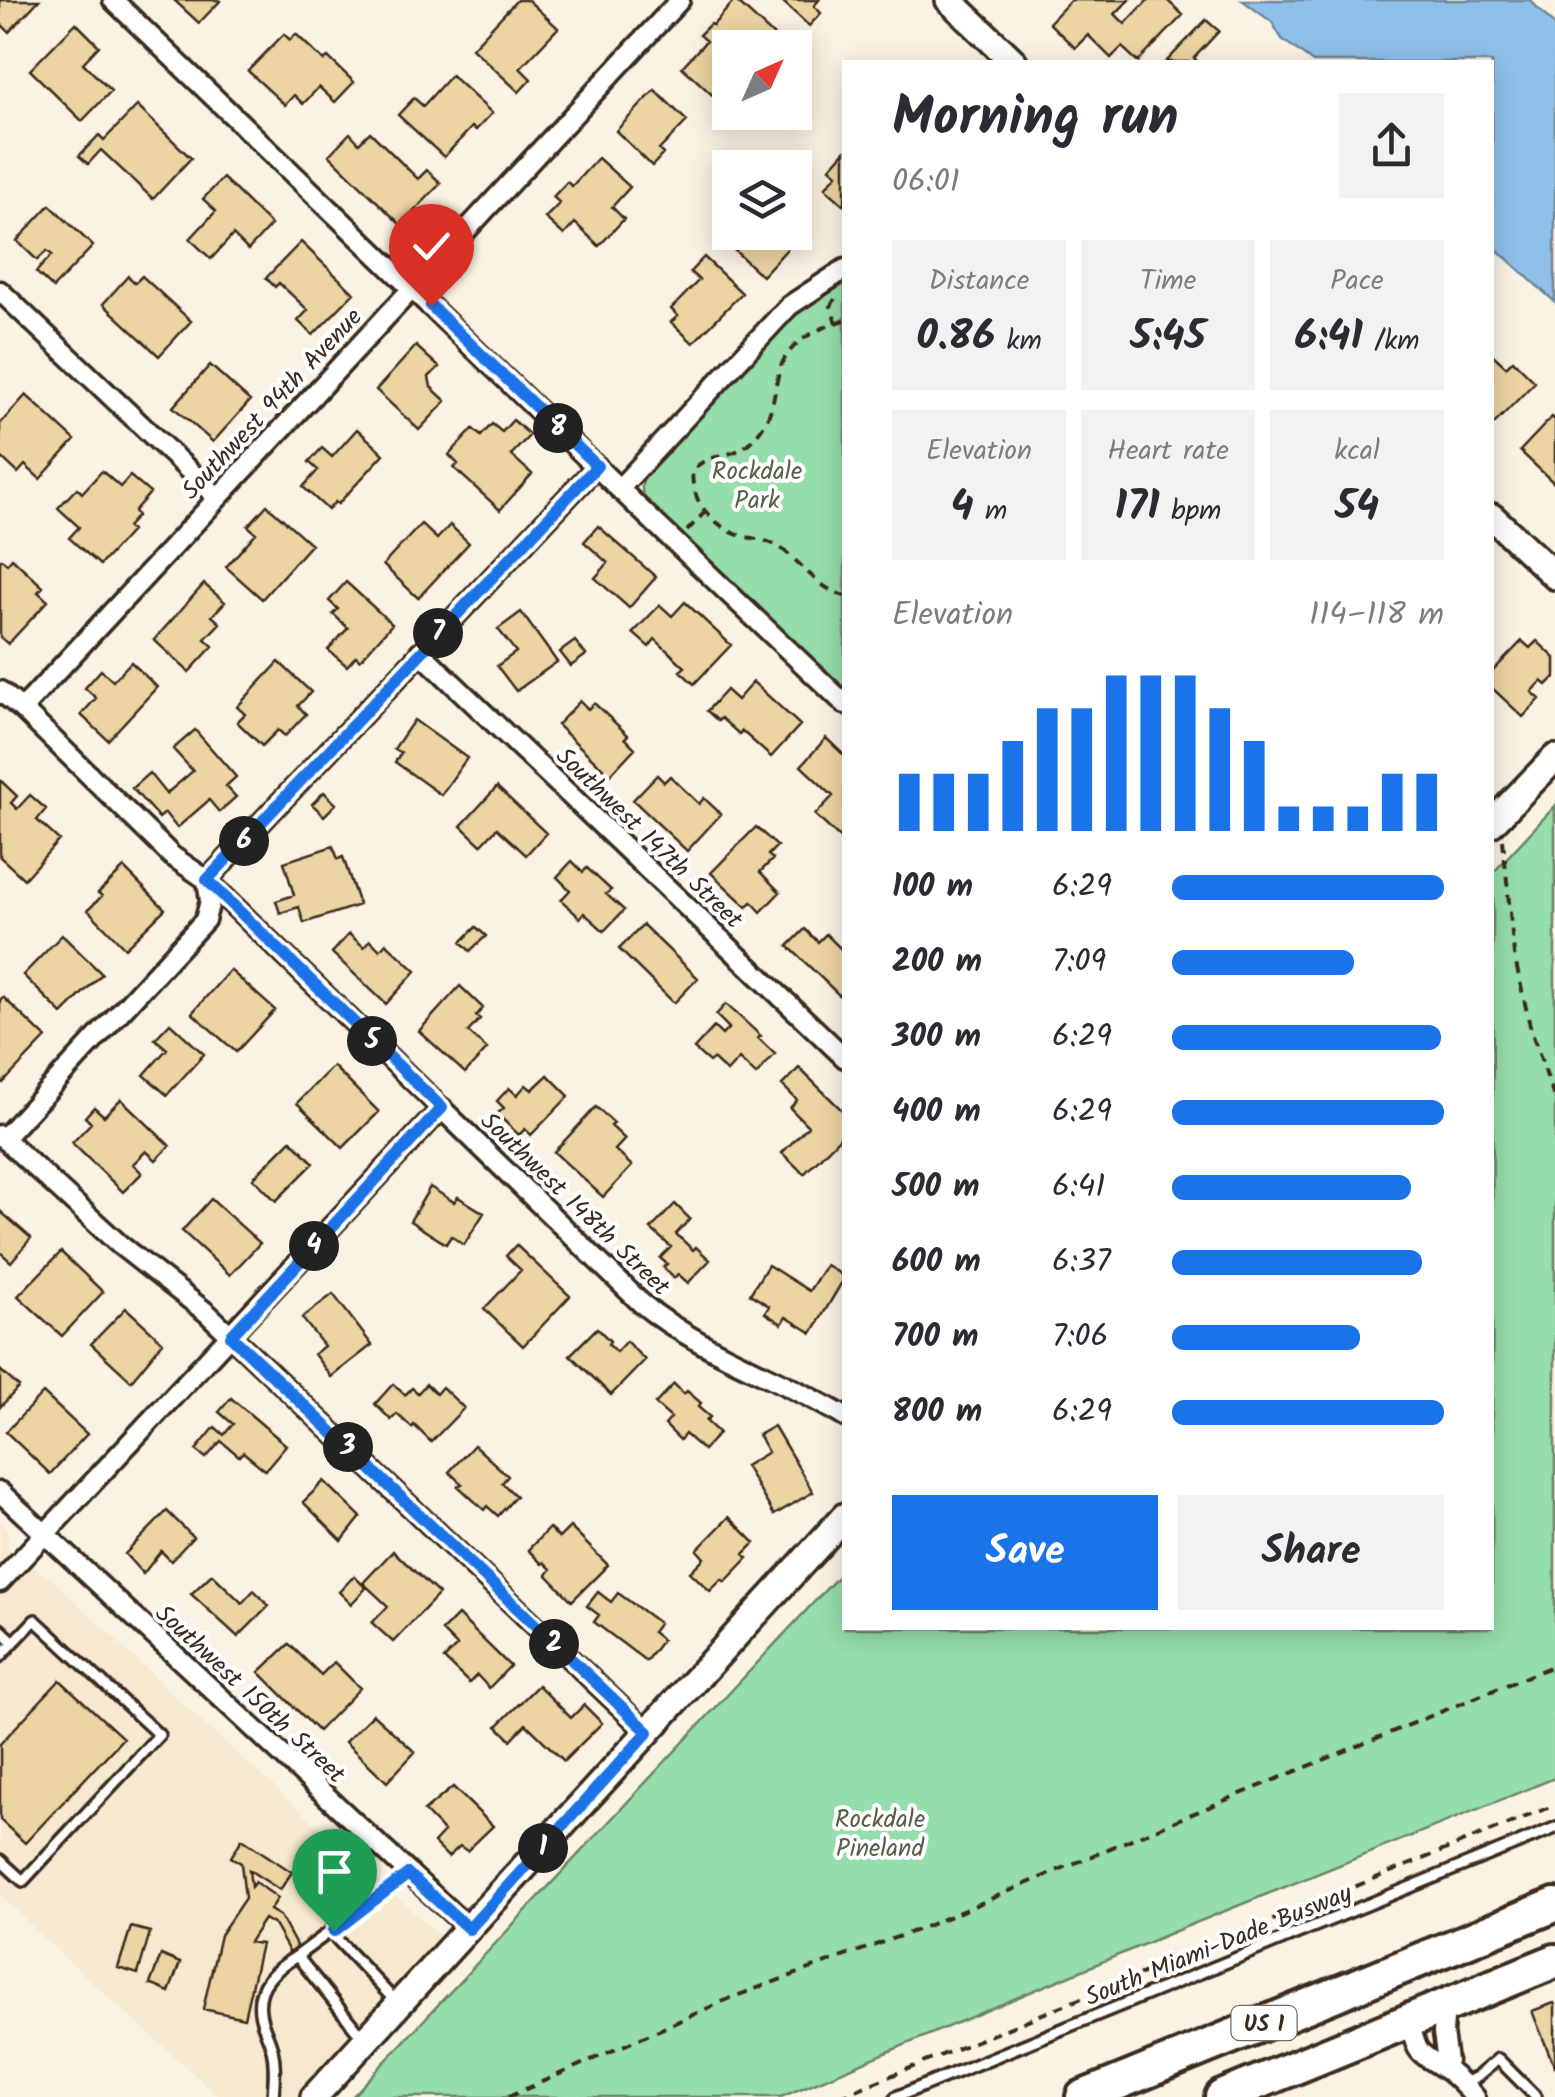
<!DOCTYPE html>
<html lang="en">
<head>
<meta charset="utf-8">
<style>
  :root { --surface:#fff; --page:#f2f2f3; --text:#2b2b33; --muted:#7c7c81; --accent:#1a73e8 }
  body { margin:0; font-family:Kalam,sans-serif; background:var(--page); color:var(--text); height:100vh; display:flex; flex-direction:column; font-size:38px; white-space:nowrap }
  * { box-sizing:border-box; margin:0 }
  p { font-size:32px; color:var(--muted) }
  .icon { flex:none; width:55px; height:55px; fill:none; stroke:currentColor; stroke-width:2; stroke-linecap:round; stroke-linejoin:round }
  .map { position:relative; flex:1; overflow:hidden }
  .side { position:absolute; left:842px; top:60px; width:652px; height:1570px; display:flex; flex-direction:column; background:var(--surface); border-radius:0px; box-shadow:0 5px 25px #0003 }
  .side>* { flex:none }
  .needle { width:65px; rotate:45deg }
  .buttons { position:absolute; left:712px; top:30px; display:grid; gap:20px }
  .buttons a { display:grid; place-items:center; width:100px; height:100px; border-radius:0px; background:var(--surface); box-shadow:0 5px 25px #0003; font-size:50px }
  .pin { position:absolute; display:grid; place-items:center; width:85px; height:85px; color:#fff; margin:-102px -42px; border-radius:50% 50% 50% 0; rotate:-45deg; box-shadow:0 0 10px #0007 }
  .pin .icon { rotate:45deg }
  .km { position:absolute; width:50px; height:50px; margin:-25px; border-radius:50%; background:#222; color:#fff; font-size:28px; line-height:50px; text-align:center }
  .round { display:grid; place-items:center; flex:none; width:105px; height:105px; border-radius:0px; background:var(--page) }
  .summary { display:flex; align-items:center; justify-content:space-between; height:170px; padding:0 50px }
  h1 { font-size:55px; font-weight:600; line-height:75px }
  .stats { display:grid; grid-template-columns:repeat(3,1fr); gap:15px; height:170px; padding:10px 50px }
  .stats div { display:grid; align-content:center; border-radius:0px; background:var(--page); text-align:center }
  .stats b { font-size:42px; font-weight:600 }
  .stats small { font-size:28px; font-weight:400 }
  .stats p { font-size:28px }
  .chart { height:280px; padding:20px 50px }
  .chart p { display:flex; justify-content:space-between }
  .chart svg { width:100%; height:180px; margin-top:10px; stroke:var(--accent); stroke-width:6 }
  .cta { display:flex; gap:20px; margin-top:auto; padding:20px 50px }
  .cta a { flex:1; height:115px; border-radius:0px; background:var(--accent); color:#fff; font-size:40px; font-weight:600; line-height:115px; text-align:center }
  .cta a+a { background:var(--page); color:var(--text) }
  ul { padding:0 50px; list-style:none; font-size:32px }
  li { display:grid; grid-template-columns:160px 120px 1fr; align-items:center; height:75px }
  li i { height:25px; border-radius:12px; background:var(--accent) }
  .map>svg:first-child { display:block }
</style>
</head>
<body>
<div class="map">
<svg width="1555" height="2097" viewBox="0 0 1555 2097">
  <rect width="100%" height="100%" fill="#faf2e3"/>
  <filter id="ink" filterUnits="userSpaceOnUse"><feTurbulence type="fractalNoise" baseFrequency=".01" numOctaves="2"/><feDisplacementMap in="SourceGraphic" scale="20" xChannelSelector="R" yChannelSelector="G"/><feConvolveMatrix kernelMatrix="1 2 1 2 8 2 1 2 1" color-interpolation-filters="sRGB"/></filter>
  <g filter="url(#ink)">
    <!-- built -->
    <path fill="#f6e9d0" d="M0 1522 7 1529 10 1554 52 1579 205 1725 445 1940 302 2097H219L40 1935 0 1894Z"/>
    <!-- green -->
    <path fill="#95ddab" stroke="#688464" stroke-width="2.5" d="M845 284V689L651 506C643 497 639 489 644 477L788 322 806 307Z
      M1555 806V1778L1173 1932 781 2097H352L845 1569V1628H1492L1493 873Z"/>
    <!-- water -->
    <path fill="#8ec0ea" stroke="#6d8498" stroke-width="2.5" d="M1242 0H1530L1555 26V302L1493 246 1492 62H1313L1282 39 1272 22Z"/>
    <!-- building -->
    <path fill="#edd4a3" stroke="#3b2a1e" stroke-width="2.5" d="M0 0H39L9 32 0 23Z
      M174 0H218L220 1 199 23Z
      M517 0H528L558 28 520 68 531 79 519 92 472 48Z
      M735 0 787 48H754L752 45 750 48H730V70L722 79 730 86V93L721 103 682 67 706 41 699 35 710 24 713 25Z
      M781 0H819L814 6 821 13 809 26Z
      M1071 0H1129L1115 14 1125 24 1148 0H1167L1183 15 1138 62 1122 47 1111 58 1088 35 1075 48 1049 23Z
      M1206 20 1219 31 1194 58 1198 62H1166Z
      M76 23 99 46 83 63 111 91 82 121 30 70Z
      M284 34 290 40 296 34 324 61 328 57 354 82 335 102 319 87 303 104 294 95 285 105 248 71Z
      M451 75 492 113 476 130 472 127 444 157 398 115 414 98 423 106Z
      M655 90 687 121 659 150 663 154 652 166 616 131Z
      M137 106 191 158 153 199 101 150 88 164 79 156 99 135 104 140Z
      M370 132 418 179 427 170 441 183 401 225 329 155 350 133 359 143Z
      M845 151V206L825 188 837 174 830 168Z
      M598 158 630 187 612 207 624 219 599 246 575 223 564 235 545 218 560 203 553 197 567 182 572 186Z
      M223 178 271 225 248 250 233 235 211 259 190 239 216 211 203 199Z
      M50 205 93 246 53 288 36 272 52 255 47 251 37 260 17 241Z
      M730 225V232H795V230L800 235 762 276 719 236Z
      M301 242 354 293 313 335 298 321 308 310 279 283 275 287 266 278Z
      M704 257 742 293 693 343 671 322 678 316 671 309 699 280 690 272Z
      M128 276 135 283 142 276 191 321 159 356 103 304Z
      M416 346 439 367 429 377 431 387 446 401 419 430 376 390Z
      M1492 354 1506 367 1513 360 1535 382 1492 426Z
      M210 365 250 401 213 442 173 407Z
      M26 395 75 440 40 479 25 465 18 473 0 456V424Z
      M1552 417 1555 420V484L1520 451Z
      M513 420 530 435 511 455 532 474 500 510 454 468 458 464 449 455 473 429 481 436 492 424 502 432Z
      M357 429 384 454 338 504 335 502 328 510 303 487 318 470 309 462 322 448 332 457Z
      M102 471 120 487 130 476 150 493 134 511 137 516 127 527 131 531 100 565 69 538 79 527 58 508 77 488 82 493Z
      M267 505 311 544 262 599 226 567 256 533 248 526Z
      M421 524 437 539 450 525 469 543 418 598 383 565Z
      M598 526 656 577 629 608 595 578 608 563 584 542Z
      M12 558 43 587 38 592 48 601 8 644 0 637V561L2 559 7 564Z
      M346 582 392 624 360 660 356 656 347 666 328 650 348 628 333 614 338 609 329 601Z
      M204 584 225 602 212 616 220 623 205 639 213 646 189 672 154 640Z
      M685 602 731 645 694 684 680 671 685 667 655 639 649 647 633 633 660 605 672 616Z
      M521 612 557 662 516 691 497 666 516 652 498 629Z
      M575 641 586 655 571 666 560 652Z
      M1522 641 1530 648 1537 641 1555 658V677L1547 685 1542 681 1532 692 1540 699 1523 717 1492 688V672Z
      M131 662 157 687 108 740 81 715 96 698 85 688 101 670 113 681Z
      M279 662 311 692 298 706 306 714 285 736 278 730 262 746 237 722 245 714 237 707Z
      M753 682 800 725 771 757 742 731 739 734 721 718 718 721 707 711 726 690 737 700Z
      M580 701 588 709 594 703 628 735 625 738 635 748 610 775 557 725Z
      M414 720 467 758 441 795 395 762 401 753 394 749Z
      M195 730 236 777 226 786 236 797 219 812 209 800 177 828 165 813 159 818 132 788 149 773 166 794 193 771 173 749Z
      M826 738 845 756V843L815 815 833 796 801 766Z
      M657 775 664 782 670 776 699 804 704 798 721 814 687 851 633 800Z
      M0 780 17 796 11 803 17 809 30 795 46 809 37 820 59 840 24 879 0 857Z
      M497 787 546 833 526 855 497 828 481 845 461 826Z
      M324 792 336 804 324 816 312 804Z
      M756 827 777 846 768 855 773 859 760 872 780 892 761 912 752 902 747 907 711 873Z
      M333 846 338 859 343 857 359 905 304 923 299 907 280 913 276 901 294 895 284 862Z
      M572 861 583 872 587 868 611 890 606 894 624 910 604 931 584 913 580 918 561 900 570 890 557 877Z
      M124 868 165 909 125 948 88 910 102 896 98 893Z
      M643 925 698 978 674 1003 619 949Z
      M476 927 486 936 470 951 461 942Z
      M805 929 818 942 826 934 841 949 845 945V993L841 997 788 946Z
      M349 934 364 947 370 940 380 950 386 943 416 971 386 1004 332 953Z
      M62 935 102 974 62 1014 23 975Z
      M230 970 275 1010 236 1052 192 1013Z
      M460 986 483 1008 476 1016 480 1019 468 1032 487 1049 465 1073 419 1031Z
      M3 997 46 1038 3 1083 0 1080V1000Z
      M726 1004 761 1036 758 1038 775 1054 756 1075 739 1059 727 1072 713 1059 709 1062 694 1049 714 1027 722 1035 729 1028 716 1015Z
      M170 1023 204 1054 167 1095 144 1075 167 1049 155 1039Z
      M333 1066 379 1112 343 1148 297 1103Z
      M799 1068 845 1113V1132L804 1174 782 1153 808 1126 790 1108 797 1100 782 1085Z
      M548 1075 569 1096 531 1135 525 1129 519 1135 497 1114 504 1108 497 1101 509 1088 517 1095 526 1085 532 1090Z
      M121 1099 170 1146 156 1160 146 1151 133 1164 142 1173 123 1192 72 1143 91 1123 85 1117 94 1107 104 1116Z
      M596 1107 614 1123 611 1126 625 1139 615 1150 632 1166 603 1197 554 1152Z
      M291 1140 314 1163 276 1201 253 1178Z
      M430 1187 454 1202 458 1197 484 1213 464 1245 451 1236 446 1244 410 1221Z
      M211 1199 260 1243 230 1275 182 1231Z
      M675 1204 690 1219 676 1234 693 1250 696 1247 710 1260 688 1283 678 1274 674 1278 663 1267 667 1264 660 1258 671 1247 651 1229Z
      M0 1211 31 1238 11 1262 0 1252Z
      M516 1245 570 1296 523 1346 484 1309 521 1270 506 1256Z
      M61 1252 103 1292 62 1336 18 1296Z
      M768 1265 809 1291 826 1265 845 1277 812 1333 786 1317 782 1324 765 1313 769 1306 750 1294Z
      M333 1294 372 1345 331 1377 314 1354 324 1346 302 1318Z
      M126 1308 163 1342 131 1381 91 1344Z
      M597 1328 610 1341 608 1344 616 1352 626 1341 645 1360 611 1395 570 1355Z
      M0 1370 19 1387 0 1407Z
      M393 1384 405 1395 412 1388 418 1393 426 1384 436 1394 442 1387 464 1408 431 1442 414 1425 412 1428 397 1414 391 1420 375 1404Z
      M674 1384 684 1394 687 1391 701 1403 698 1407 710 1417 706 1421 719 1433 703 1450 685 1434 680 1440 665 1425 671 1418 655 1404Z
      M43 1393 87 1434 50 1474 6 1432Z
      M231 1398 286 1445 265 1470 243 1452 239 1456 221 1441 206 1458 196 1450 215 1427 224 1435 233 1424 219 1412Z
      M774 1426 813 1492 774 1515 745 1466 768 1452 758 1435Z
      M474 1445 508 1476 502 1483 516 1496 498 1516 487 1506 484 1510 458 1486 462 1484 449 1472Z
      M324 1481 361 1517 342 1541 303 1502Z
      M167 1511 193 1537 171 1561 161 1551 143 1574 125 1554Z
      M729 1517 755 1543 744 1554 748 1558 725 1582 722 1579 710 1591 690 1572 704 1558 697 1550Z
      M570 1527 608 1565 572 1601 547 1575 551 1569 544 1562 542 1564 528 1550 549 1528 559 1538Z
      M393 1551 439 1594 393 1642 372 1623 388 1606 363 1583Z
      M212 1574 242 1603 254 1590 269 1606 238 1637 191 1594Z
      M354 1576 366 1588 351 1604 339 1592Z
      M598 1592 611 1602 618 1593 659 1623 652 1632 662 1640 646 1661 594 1622 599 1615 587 1606Z
      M458 1615 510 1666 489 1688 477 1675 469 1683 444 1659 457 1646 442 1631Z
      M289 1644 321 1675 334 1662 360 1688 318 1731 259 1672Z
      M60 1680 123 1738 25 1843 0 1820V1744Z
      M538 1685 571 1718 584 1705 602 1723 564 1761 526 1724 511 1740 497 1726Z
      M373 1714 415 1752 387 1782 345 1742Z
      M453 1787 493 1826 467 1851 460 1846 448 1857 434 1843 444 1832 424 1811Z
      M242 1839 292 1872 280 1890 249 1870 251 1887 255 1882 278 1898 270 1910 280 1916 299 1951 291 1955 274 1925 264 1919 249 1942 261 1944 244 2018 203 2009 220 1935 245 1898 241 1863 231 1857Z
      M131 1927 150 1932 138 1974 118 1968Z
      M161 1955 180 1963 169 1992 150 1984Z
      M1554 2003 1555 2005V2068L1532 2011Z"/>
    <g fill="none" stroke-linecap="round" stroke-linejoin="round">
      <!-- lane casing -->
      <g stroke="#3b2a1e" stroke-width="16">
        <path id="lane" d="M0 1629 14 1642 0 1657
          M0 1860 23 1881 159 1735 35 1620 14 1642
          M331 1933 398 2004
          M363 2038 297 1956 408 1874
          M1463 2084 1477 2077 1498 2059 1536 2097
          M273 2097C274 2081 276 2065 272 2049 269 2037 261 2024 260 2012 256 1984 276 1969 297 1956
          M896 2097 1555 1828"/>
      </g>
      <!-- street casing -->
      <g stroke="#3b2a1e" stroke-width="25">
        <path id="street" d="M113 0 636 505 845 704
          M0 291 217 497
          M619 489 789 306 845 269
          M420 652 845 1058
          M0 691 22 709 172 856 207 880 641 1303C702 1353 778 1376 845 1417
          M22 709 680 0
          M207 880 597 466
          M0 1135 120 1245 207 1313 647 1732
          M4 1138 205 920 210 901 207 880
          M0 1492 469 1929
          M0 1582 442 1108
          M1409 2020C1418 2056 1416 2050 1445 2069 1456 2076 1466 2088 1475 2097
          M1445 2068 1447 2061 1443 2033 1445 2005"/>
      </g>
      <!-- secondary casing -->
      <g stroke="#3b2a1e" stroke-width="32">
        <path id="secondary" d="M949 0 1014 62
          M1492 517 1555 576
          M1492 823 1555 758
          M314 2097 845 1516"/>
      </g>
      <!-- highway casing -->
      <g stroke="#3b2a1e" stroke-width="40">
        <path id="highway" d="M1083 2097 1555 1905
          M1222 2097 1555 1961"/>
      </g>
      <!-- path -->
      <path stroke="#3b2a1e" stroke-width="4" stroke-dasharray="10 8" stroke-linecap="butt" d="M835 299 831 306 836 323
        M845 320C815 329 785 343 778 376 774 392 774 406 766 421 761 431 750 444 741 449 727 457 700 456 693 472 691 479 694 488 696 495 701 511 718 525 733 533 747 539 764 538 777 546 802 561 815 588 845 596
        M687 531 705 512
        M1503 840 1514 955 1531 1030 1555 1100
        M508 2097 733 1997 922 1928 1148 1832 1555 1665
        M839 2097 1555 1805"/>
      <!-- lane -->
      <use href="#lane" stroke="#fff" stroke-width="9"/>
      <!-- street -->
      <use href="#street" stroke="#fff" stroke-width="18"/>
      <!-- secondary -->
      <use href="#secondary" stroke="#fff" stroke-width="25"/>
      <!-- highway -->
      <use href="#highway" stroke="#fff" stroke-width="32"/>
    </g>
  </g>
  <g fill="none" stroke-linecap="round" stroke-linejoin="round" filter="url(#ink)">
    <!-- route casing -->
    <g stroke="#fff" stroke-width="20">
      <path id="route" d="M334 1931 408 1874 469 1929 648 1732 231 1336 442 1108 207 880 597 466 431 306"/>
    </g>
    <!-- route -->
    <use href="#route" stroke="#1a73e8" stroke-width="12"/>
  </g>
  <g text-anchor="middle" stroke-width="8" stroke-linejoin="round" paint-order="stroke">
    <!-- shield labels -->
    <rect fill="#fff" stroke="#766a62" stroke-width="2.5" x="1231.5" y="2006" width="65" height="34" rx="8"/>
    <g font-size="22" font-weight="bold" fill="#3b2a1e">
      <text x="1264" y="2031">US 1</text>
    </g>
    <!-- street labels -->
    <g font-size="25" fill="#3b2a1e" stroke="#fff">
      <text transform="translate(271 403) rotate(-47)" y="9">Southwest 94th Avenue</text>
      <text transform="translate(650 837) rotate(44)" y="9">Southwest 147th Street</text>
      <text transform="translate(576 1203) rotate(44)" y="9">Southwest 148th Street</text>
      <text transform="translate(251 1693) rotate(43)" y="9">Southwest 150th Street</text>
      <text transform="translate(1218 1944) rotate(-22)" y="9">South Miami-Dade Busway</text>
    </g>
    <!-- park labels -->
    <g font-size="25" fill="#566048" stroke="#fff">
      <text x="757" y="479">Rockdale<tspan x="757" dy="29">Park</tspan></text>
      <text x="880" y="1827">Rockdale<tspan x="880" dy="29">Pineland</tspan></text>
    </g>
  </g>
</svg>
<div class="buttons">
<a><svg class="needle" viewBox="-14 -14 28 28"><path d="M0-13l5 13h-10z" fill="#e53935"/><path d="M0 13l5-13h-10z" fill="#7c7c81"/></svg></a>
<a><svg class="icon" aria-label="layers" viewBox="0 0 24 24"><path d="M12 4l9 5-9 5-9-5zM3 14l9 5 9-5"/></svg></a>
</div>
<div class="pin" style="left:334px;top:1931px;background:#1e9e55"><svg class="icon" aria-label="arrive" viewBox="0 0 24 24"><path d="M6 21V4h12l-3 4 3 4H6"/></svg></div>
<div class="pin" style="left:431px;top:306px;background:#d93025"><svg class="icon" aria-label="check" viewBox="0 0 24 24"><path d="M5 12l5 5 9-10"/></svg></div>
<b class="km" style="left:543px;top:1848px">1</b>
<b class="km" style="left:554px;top:1644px">2</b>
<b class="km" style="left:348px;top:1447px">3</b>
<b class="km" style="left:314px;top:1246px">4</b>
<b class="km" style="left:372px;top:1041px">5</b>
<b class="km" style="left:244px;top:841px">6</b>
<b class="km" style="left:438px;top:633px">7</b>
<b class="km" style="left:558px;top:428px">8</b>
<section class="side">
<div class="summary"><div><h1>Morning run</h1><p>06:01</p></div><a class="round"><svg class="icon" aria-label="share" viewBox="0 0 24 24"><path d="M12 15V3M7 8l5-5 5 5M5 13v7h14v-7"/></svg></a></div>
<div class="stats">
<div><p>Distance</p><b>0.86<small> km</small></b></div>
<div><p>Time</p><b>5:45</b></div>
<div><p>Pace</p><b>6:41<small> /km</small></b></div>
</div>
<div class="stats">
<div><p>Elevation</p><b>4<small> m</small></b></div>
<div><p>Heart rate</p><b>171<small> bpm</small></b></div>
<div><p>kcal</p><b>54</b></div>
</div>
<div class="chart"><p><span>Elevation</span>114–118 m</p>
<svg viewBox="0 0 160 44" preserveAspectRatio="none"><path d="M5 44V30M15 44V30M25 44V30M35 44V22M45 44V14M55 44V14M65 44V6M75 44V6M85 44V6M95 44V14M105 44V22M115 44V38M125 44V38M135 44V38M145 44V30M155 44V30"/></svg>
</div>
<ul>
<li><b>100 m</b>6:29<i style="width:100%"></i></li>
<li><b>200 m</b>7:09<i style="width:67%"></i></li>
<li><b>300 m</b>6:29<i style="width:99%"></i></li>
<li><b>400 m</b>6:29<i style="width:100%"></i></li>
<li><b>500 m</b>6:41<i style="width:88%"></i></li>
<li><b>600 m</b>6:37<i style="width:92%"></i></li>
<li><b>700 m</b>7:06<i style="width:69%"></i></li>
<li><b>800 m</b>6:29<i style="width:100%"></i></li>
</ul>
<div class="cta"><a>Save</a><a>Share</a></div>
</section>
</div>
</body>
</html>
